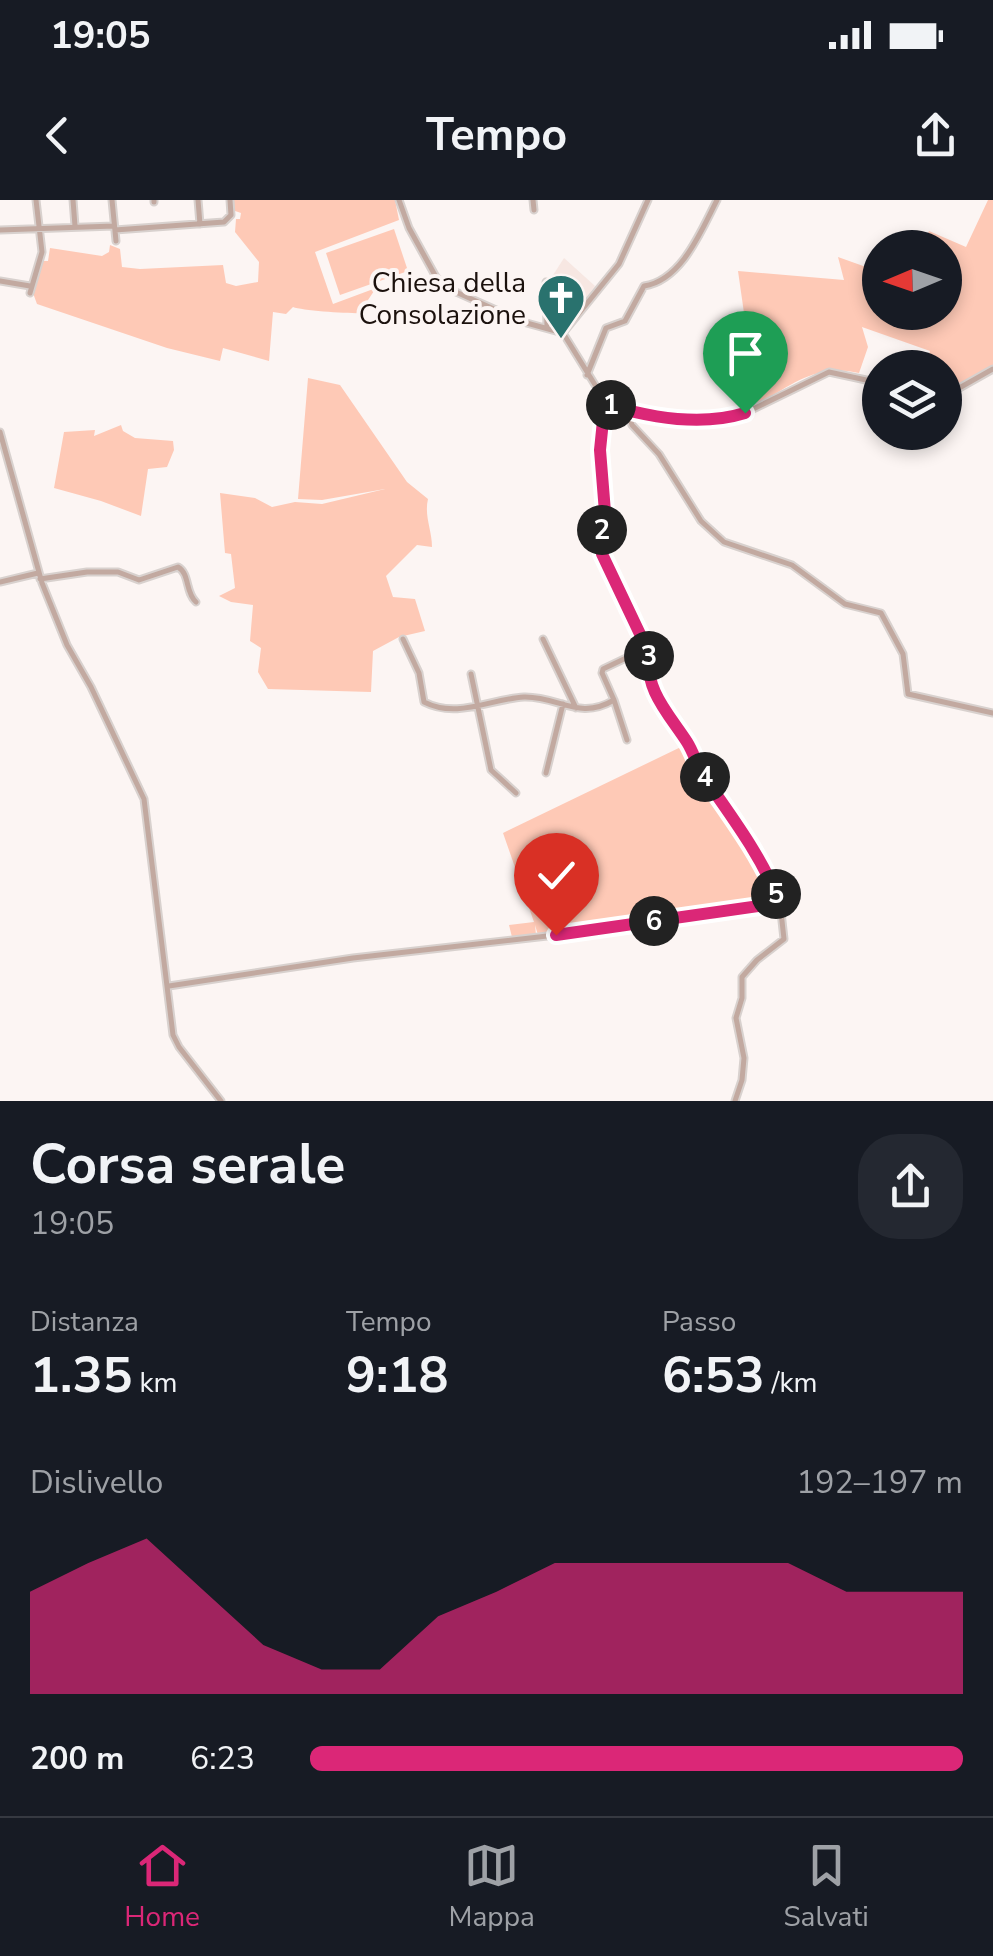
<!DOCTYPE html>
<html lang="it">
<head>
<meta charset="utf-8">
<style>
  :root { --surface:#171b24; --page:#242831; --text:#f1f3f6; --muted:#9ea1a6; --line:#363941; --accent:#db2777 }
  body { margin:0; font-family:"Nunito Sans",sans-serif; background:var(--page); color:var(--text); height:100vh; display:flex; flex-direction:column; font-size:38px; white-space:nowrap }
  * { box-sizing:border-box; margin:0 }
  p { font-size:32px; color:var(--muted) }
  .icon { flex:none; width:55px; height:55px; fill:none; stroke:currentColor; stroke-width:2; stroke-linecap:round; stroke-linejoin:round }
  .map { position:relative; height:901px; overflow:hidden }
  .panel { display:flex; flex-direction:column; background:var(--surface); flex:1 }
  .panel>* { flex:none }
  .needle { width:65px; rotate:268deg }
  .tools { position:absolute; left:862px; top:30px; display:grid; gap:20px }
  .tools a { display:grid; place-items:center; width:100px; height:100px; border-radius:50%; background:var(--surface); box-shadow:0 5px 15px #0003; font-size:50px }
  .pin { position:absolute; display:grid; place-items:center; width:85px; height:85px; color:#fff; margin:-102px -42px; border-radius:50% 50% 50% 0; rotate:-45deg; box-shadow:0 0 10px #0007 }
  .pin .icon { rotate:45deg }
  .km { position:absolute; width:50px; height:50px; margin:-25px; border-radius:50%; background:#222; color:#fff; font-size:28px; line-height:50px; text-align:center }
  .round { display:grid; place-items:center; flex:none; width:105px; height:105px; border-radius:40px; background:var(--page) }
  .headline { display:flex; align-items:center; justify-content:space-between; height:170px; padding:0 30px }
  h1 { font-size:55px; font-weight:700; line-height:75px }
  .stats { display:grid; grid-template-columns:repeat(3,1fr); gap:15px; height:170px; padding:10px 30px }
  .stats div { display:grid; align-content:center }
  .stats b { font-size:50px; font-weight:700 }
  .stats small { font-size:28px; font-weight:400 }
  .stats p { font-size:28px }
  .chart { height:280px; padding:20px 30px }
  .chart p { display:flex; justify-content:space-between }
  .chart svg { width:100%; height:180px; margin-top:10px; fill:var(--accent); opacity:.7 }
  ul { padding:0 30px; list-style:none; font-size:32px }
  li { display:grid; grid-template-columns:160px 120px 1fr; align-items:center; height:75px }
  li i { height:25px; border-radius:12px; background:var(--accent) }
  .status { display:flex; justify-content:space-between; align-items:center; height:70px; padding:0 50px; background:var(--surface); direction:ltr }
  .status svg { height:28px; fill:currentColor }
  header { display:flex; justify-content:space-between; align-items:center; height:130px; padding:0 30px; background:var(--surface); font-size:45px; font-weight:700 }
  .tab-bar { display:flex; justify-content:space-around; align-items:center; height:140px; border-top:2px solid var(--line); background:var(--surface); font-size:28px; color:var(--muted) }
  .tab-bar a { display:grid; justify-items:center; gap:5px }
  .tab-bar .on { color:var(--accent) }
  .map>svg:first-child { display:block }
</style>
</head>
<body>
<div class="status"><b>19:05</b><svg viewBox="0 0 49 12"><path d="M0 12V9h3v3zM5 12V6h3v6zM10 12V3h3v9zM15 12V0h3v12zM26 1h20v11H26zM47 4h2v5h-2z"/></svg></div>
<header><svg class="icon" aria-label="back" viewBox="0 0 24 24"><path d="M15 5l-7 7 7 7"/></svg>Tempo<svg class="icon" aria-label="share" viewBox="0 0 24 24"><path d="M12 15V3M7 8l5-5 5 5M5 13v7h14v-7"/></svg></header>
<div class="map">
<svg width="993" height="901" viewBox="0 0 993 901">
  <rect width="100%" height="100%" fill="#fcf5f3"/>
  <!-- built -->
  <path fill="#f7e7e2" d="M564 58 595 86 566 124 547 109 548 83Z"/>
  <!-- green -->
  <path fill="#fec9b6" d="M233 0H395L399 20 315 52 333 104 376 88 368 100 366 113C356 114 303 111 293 107L286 114 273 112 269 161 223 148 220 161 167 148 37 104 33 93 42 61H48L50 48 102 56 109 52 110 45 120 49 122 67 140 69 223 65 226 83 236 86 258 82 259 62 235 32 236 19H240L241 13 235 11Z
    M988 0H993V165L945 193V168L925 167 930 151 862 127 868 147 859 173C816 163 794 184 757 204L738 71 844 80 838 57 880 72V112H945V48L922 47 929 31 966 47Z
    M394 29 408 71 340 95 326 53Z
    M308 178 340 185 407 282 428 299C424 316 432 330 432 347L417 345 386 376 393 397 415 399 425 431 399 437 373 451 371 492 268 489 258 472 261 448 250 441 253 405 231 402 219 396 235 388 231 354 225 353 220 293 255 298 272 307 295 302 322 304 385 289 322 300 298 299Z
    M121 225 123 231 135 238 173 241 174 250 167 267 148 269 141 316 101 301 54 288 64 232 95 230 94 236Z
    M685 545 688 556 743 634 777 701 538 735 535 725 536 735 512 737 509 725 534 722 503 633Z"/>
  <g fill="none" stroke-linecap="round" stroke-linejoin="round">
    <!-- minor casing -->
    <g stroke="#d8d1ce" stroke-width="9">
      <path id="minor" d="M73 0 75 26
        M112 0 116 41
        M154 0V2
        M198 0 200 24
        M399 0 409 28 436 77 447 88 523 122 563 133
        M533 0 534 10
        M0 30 114 26
        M115 30 224 22 231 15 230 0
        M0 81 30 86
        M546 82 547 127
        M30 93 42 52 36 0
        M563 133 605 201 612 206 664 218 731 217 751 210 829 172 880 183
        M563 133 619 64 648 0
        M587 175 606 128 625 121 644 86C682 80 701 31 717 0
        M945 196 993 169
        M605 201 600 250 605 312 602 354 649 453 648 468 659 504 687 543 702 575 745 633 780 703 784 739 757 760 742 777V798L736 818 744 858 742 880 735 901
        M627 210 632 225 659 254 701 321 724 342 792 365 845 404 881 413 903 454 908 494 993 513
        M0 232 42 383 67 445 91 487 144 599 173 835 179 847 221 901
        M40 379 87 372H118L139 380 178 367C190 374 185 392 196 402
        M0 382 38 373
        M403 439 419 473 424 502C457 519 490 499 524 497 559 496 579 521 614 500L602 473 603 469 647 448
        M543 439 576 508
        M471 474 491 570 516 593
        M614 500 627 540
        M546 573 563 504
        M169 786 353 758 556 735 780 703"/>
    </g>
    <!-- minor -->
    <use href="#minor" stroke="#c2a9a0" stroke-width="5"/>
  </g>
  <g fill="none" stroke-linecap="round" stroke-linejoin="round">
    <!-- route casing -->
    <g stroke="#fff" stroke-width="20">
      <path id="route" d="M556 735 780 703C762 657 732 617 704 577 697 566 694 553 687 542 669 514 644 490 649 453L602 354 605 312 600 250 605 201 612 206C653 218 703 226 745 213"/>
    </g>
    <!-- route -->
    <use href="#route" stroke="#db2777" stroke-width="12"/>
  </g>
  <!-- icons -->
  <defs>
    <g id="church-pin" transform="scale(2.5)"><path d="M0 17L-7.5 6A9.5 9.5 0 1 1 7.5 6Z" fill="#29726e" stroke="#fcf5f3"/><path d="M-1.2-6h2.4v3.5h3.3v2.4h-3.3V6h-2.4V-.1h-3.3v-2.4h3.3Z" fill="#fff"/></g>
  </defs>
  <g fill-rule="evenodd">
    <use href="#church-pin" x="561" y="98"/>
  </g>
  <g text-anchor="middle" stroke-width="8" stroke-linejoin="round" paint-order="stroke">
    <!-- poi labels -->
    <g font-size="28" fill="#1b110d" stroke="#fcf5f3" text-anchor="end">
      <text x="526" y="92">Chiesa della<tspan x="526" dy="32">Consolazione</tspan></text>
    </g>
  </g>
</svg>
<div class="tools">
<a><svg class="needle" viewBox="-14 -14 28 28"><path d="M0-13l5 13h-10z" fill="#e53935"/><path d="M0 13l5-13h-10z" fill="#9ea1a6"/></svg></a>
<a><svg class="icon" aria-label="layers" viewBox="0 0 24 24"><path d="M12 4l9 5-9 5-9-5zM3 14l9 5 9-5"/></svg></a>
</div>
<div class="pin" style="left:745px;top:213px;background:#1e9e55"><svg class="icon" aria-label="arrive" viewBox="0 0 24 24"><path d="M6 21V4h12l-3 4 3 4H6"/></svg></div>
<div class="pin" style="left:556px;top:735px;background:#d93025"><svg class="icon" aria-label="check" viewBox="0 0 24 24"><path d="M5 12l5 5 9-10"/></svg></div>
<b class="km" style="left:611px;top:205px">1</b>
<b class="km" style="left:602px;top:330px">2</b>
<b class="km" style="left:649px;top:456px">3</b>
<b class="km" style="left:705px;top:577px">4</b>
<b class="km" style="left:776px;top:694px">5</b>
<b class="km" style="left:654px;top:721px">6</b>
</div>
<section class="panel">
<div class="headline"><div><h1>Corsa serale</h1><p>19:05</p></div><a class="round"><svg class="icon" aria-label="share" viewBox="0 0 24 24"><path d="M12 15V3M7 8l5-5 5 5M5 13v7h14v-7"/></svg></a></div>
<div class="stats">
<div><p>Distanza</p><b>1.35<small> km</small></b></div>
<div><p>Tempo</p><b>9:18</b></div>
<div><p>Passo</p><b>6:53<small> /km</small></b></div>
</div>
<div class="chart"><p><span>Dislivello</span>192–197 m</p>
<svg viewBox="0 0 160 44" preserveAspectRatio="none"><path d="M0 44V19L10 12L20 6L30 19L40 32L50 38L60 38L70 25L80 19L90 12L100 12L110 12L120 12L130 12L140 19L150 19L160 19V44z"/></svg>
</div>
<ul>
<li><b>200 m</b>6:23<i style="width:100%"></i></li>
</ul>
</section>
<nav class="tab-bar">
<a class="on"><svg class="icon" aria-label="home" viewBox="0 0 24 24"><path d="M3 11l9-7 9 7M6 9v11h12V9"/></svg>Home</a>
<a><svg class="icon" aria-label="map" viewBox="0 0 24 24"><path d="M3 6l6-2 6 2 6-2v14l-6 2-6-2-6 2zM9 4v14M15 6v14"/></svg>Mappa</a>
<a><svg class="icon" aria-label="saved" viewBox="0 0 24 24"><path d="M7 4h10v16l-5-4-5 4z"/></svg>Salvati</a>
</nav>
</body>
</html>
